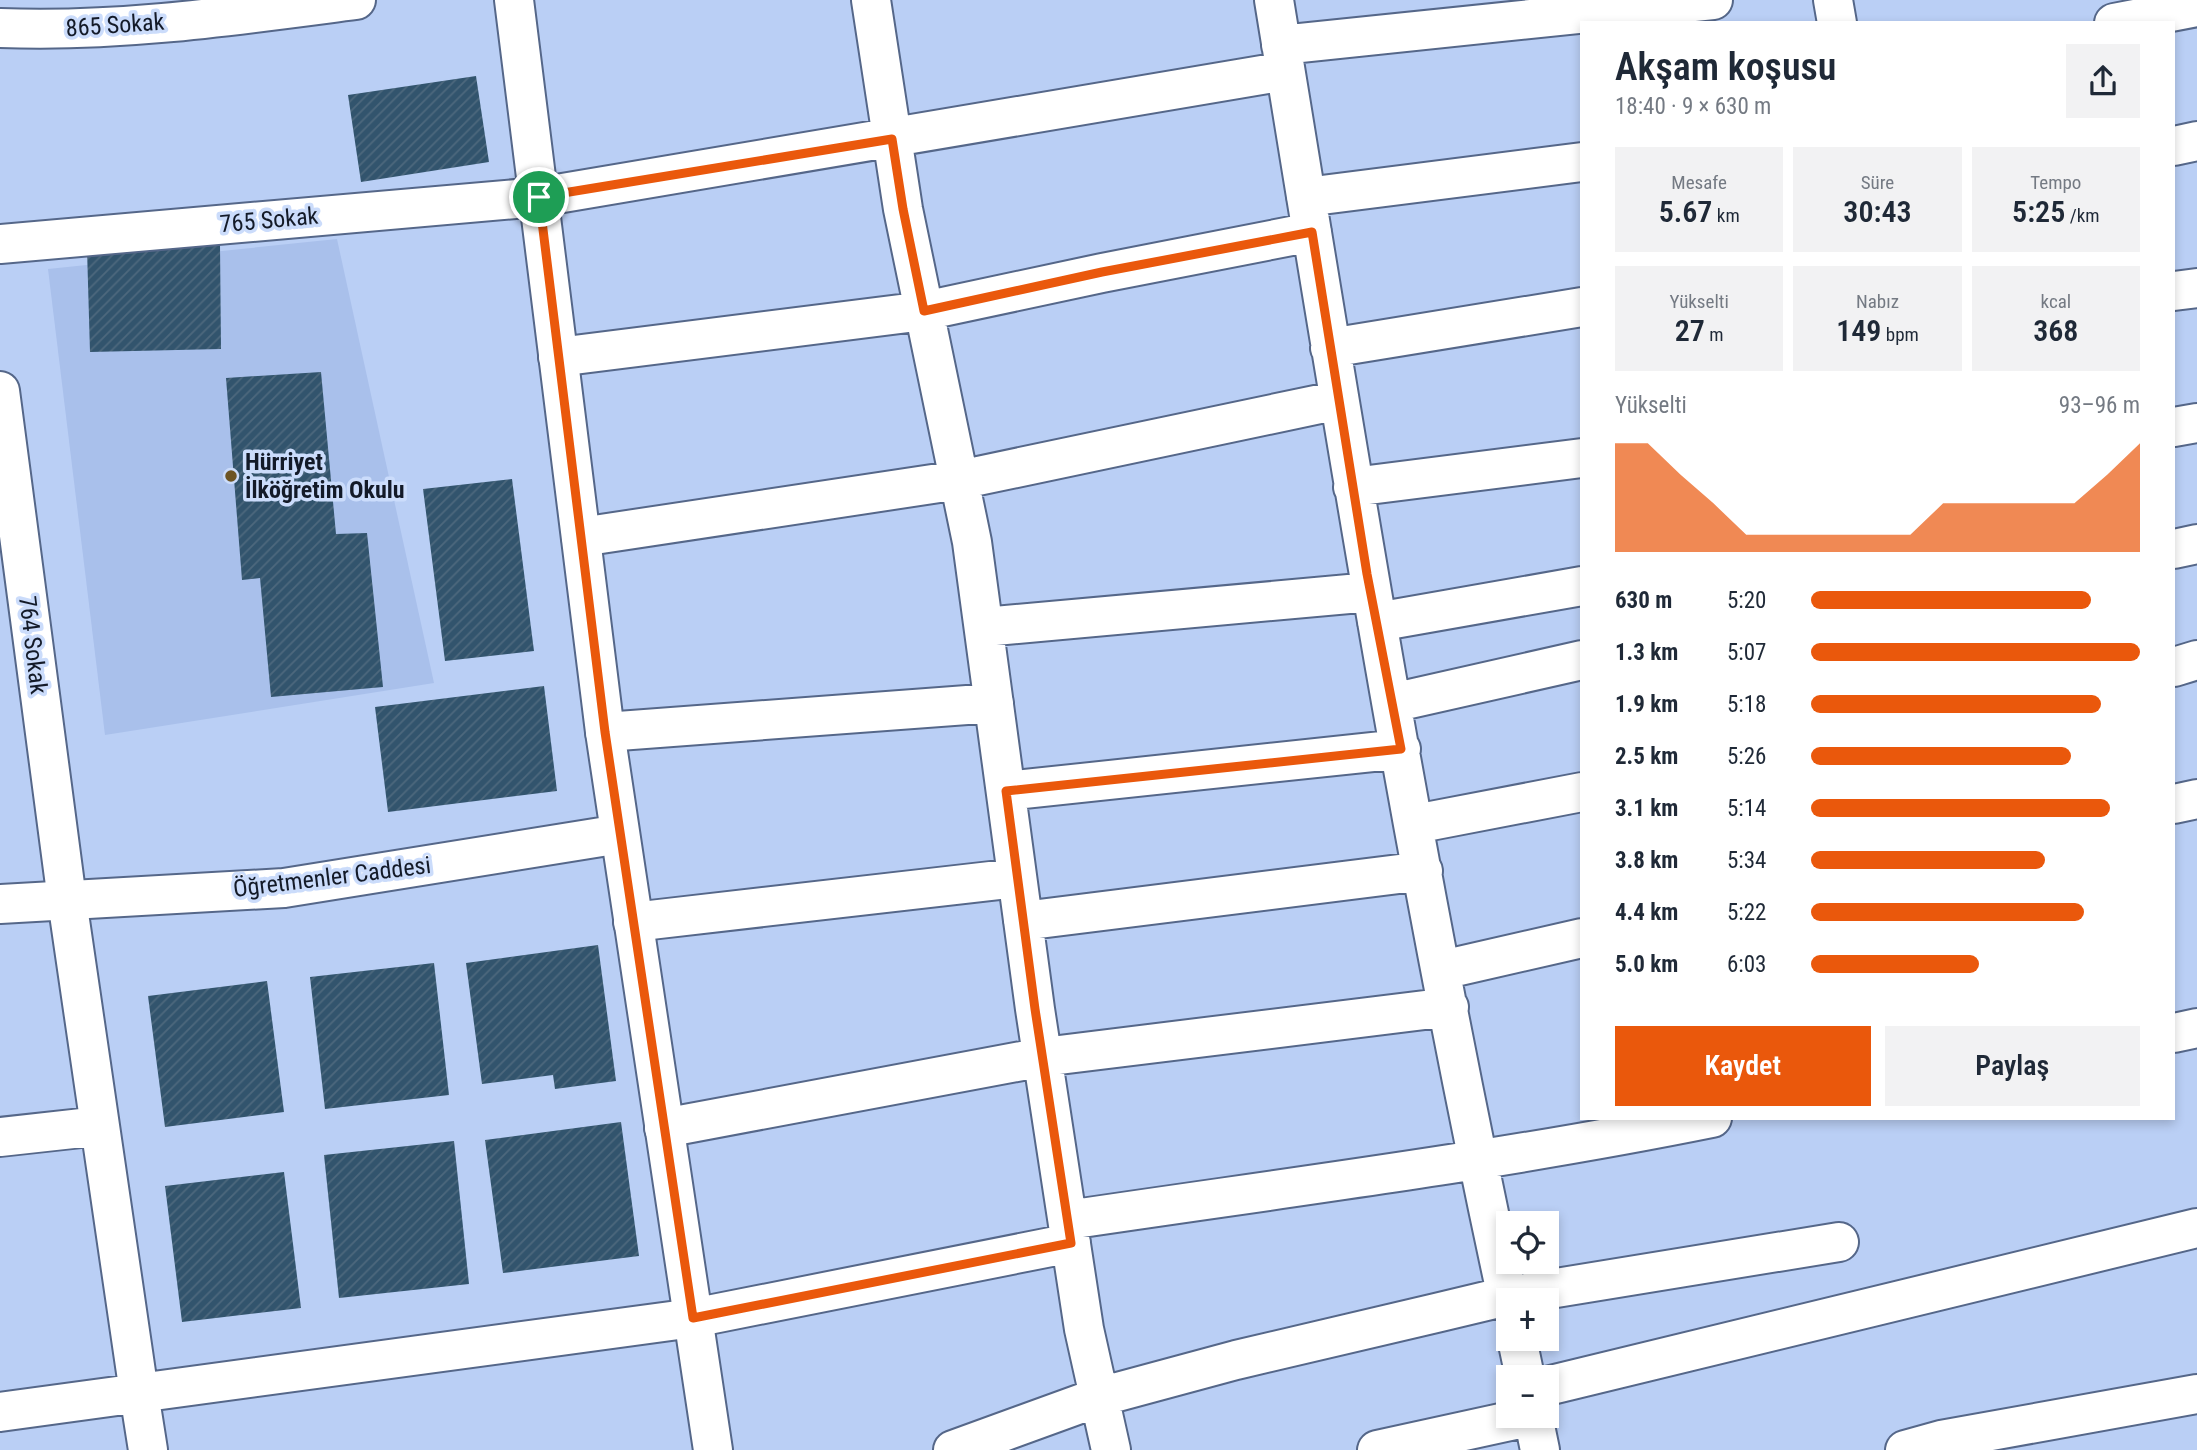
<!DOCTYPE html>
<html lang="tr">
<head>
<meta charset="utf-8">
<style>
  :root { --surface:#fff; --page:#f2f2f3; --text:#1f2937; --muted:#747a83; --accent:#ea580c }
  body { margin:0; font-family:"Roboto Condensed",sans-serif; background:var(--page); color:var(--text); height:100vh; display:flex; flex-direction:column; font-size:26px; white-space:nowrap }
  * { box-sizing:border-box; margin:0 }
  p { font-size:23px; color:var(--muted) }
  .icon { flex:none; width:38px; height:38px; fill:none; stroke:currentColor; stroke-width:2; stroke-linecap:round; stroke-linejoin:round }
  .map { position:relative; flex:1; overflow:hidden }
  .panel { position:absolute; left:1580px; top:21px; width:595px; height:1099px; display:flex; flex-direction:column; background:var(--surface); border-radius:0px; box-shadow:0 4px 10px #0003 }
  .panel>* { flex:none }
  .controls { position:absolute; left:1496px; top:1211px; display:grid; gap:14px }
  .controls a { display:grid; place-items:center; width:63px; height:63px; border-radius:0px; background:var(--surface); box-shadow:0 4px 10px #0003; font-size:35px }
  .pin { position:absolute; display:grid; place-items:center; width:60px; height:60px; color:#fff; margin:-30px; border:4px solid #fff; border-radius:50%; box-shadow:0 2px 7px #0007 }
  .round { display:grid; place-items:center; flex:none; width:74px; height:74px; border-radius:0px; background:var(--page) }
  .summary { display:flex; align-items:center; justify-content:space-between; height:119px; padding:0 35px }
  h1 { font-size:38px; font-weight:600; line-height:52px }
  .figures { display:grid; grid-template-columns:repeat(3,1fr); gap:10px; height:119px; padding:7px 35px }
  .figures div { display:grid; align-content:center; border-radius:0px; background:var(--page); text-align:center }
  .figures b { font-size:30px; font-weight:600 }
  .figures small { font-size:19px; font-weight:400 }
  .figures p { font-size:19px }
  .chart { height:196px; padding:14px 35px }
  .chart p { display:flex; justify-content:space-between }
  .chart svg { width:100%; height:126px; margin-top:7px; fill:var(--accent); opacity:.7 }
  .primary-button { display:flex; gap:14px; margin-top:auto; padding:14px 35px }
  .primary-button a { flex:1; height:80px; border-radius:0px; background:var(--accent); color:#fff; font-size:28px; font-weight:600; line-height:80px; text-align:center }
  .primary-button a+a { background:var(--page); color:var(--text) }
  ul { padding:0 35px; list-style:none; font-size:23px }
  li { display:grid; grid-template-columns:112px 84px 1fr; align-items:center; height:52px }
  li i { height:18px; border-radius:9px; background:var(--accent) }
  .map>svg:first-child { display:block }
</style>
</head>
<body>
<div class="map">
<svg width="2197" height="1450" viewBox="0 0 2197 1450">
  <defs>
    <pattern id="building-hatch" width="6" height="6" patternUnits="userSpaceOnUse" patternTransform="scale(1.75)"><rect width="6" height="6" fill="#32546d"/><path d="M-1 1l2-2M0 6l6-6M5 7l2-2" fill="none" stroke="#4d687d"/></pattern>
  </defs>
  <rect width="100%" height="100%" fill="#bacff5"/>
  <!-- built -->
  <path fill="#a9c0eb" d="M337 239 434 683 105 735 48 269Z"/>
  <!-- building -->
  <path fill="url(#building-hatch)" d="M476 76 489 162 361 182 348 95Z
    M220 244 221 349 90 352 87 249Z
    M321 372 336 534 367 533 383 687 271 697 260 578 242 580 226 378Z
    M512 479 534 651 445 661 423 489Z
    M544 686 557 791 388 812 375 707Z
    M598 945 616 1081 555 1089 553 1075 482 1084 466 963Z
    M434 963 449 1095 325 1109 310 977Z
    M267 981 284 1112 165 1127 148 996Z
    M621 1122 639 1256 503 1273 485 1140Z
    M454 1141 469 1284 339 1298 324 1155Z
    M284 1172 301 1308 182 1322 165 1186Z"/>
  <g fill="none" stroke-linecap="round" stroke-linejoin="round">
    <!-- minor casing -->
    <g stroke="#556789" stroke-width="42">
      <path id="minor" d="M871 0 903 209 972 542 1035 1009 1084 1329 1111 1450
        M1274 0C1345 435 1414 871 1508 1302
        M1833 0 1837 23
        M2114 23 2197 7
        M0 28C117 33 240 15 356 0
        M1281 45 1713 0
        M2174 146 2197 141
        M1306 197 1582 162
        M0 244 539 197 1285 71
        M2174 291 2197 288
        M1330 348 1582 307
        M558 357 924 311 1102 273 1312 232
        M0 391 67 900 139 1393 0 1412
        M2174 427 2197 423
        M1353 487 1582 458
        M581 537 959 480 1339 400
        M2174 549 2197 544
        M1377 622 1582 586
        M984 627 1371 592
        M2174 667 2197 660
        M1392 703 1582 660
        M605 732 994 703
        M1006 791 1401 749
        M2174 804 2197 799
        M1415 824 1582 792
        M1023 921 1423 871
        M633 922 1017 878
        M1442 970 1582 938
        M2174 1033 2197 1028
        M664 1128 1043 1057 1449 1007
        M0 1137 100 1126
        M1068 1220C1283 1188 1499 1161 1712 1118
        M1517 1339 1525 1377
        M1547 1386 2197 1228
        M1533 1416 1540 1450
        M148 1450 139 1393 693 1318 1071 1243
        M953 1450 1099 1397 1236 1360 1436 1313 1507 1296 1839 1242
        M1377 1450 1533 1416
        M1905 1450 1941 1440 2197 1394"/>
    </g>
    <!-- tertiary casing -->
    <g stroke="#556789" stroke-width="42">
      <path id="tertiary" d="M514 0 605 732 713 1450
        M0 904 284 888 620 834"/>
    </g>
    <!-- minor -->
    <use href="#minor" stroke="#fff" stroke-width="38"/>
    <!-- tertiary -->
    <use href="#tertiary" stroke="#fff" stroke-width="38"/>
  </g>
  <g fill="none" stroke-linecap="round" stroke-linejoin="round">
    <!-- route casing -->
    <g stroke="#fff" stroke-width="14">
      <path id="route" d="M892 139 903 209 924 311 1102 272 1312 232 1367 574 1401 749 1006 791 1035 1009 1071 1243 693 1318 605 732 539 197Z"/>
    </g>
    <!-- route -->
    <use href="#route" stroke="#ea580c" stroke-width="9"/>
  </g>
  <!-- markers -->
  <circle fill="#6d5525" stroke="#cbdcfb" stroke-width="2.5" cx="231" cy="476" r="7"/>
  <g text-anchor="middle" stroke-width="7" stroke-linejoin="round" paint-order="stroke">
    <!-- street labels -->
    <g font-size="24" fill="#131a28" stroke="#cbdcfb">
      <text transform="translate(115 25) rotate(-4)" y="8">865 Sokak</text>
      <text transform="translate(269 220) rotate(-5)" y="8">765 Sokak</text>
      <text transform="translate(33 645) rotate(83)" y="8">764 Sokak</text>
      <text transform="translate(332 877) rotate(-7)" y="8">Öğretmenler Caddesi</text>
    </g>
    <!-- poi labels -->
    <g font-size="24" font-weight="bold" fill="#131a28" stroke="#cbdcfb" text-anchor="start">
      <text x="245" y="470">Hürriyet<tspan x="245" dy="28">İlköğretim Okulu</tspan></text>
    </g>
  </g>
</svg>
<div class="controls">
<a><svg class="icon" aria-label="locate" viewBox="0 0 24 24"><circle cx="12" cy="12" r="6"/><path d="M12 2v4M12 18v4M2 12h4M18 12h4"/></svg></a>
<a>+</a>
<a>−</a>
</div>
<div class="pin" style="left:539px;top:197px;background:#1e9e55"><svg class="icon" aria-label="arrive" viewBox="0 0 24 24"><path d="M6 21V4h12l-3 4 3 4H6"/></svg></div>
<section class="panel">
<div class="summary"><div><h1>Akşam koşusu</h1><p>18:40 · 9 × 630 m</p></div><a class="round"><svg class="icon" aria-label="share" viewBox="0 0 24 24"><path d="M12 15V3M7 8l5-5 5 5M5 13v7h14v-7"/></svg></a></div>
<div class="figures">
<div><p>Mesafe</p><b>5.67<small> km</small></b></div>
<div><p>Süre</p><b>30:43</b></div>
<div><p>Tempo</p><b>5:25<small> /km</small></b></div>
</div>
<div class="figures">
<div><p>Yükselti</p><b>27<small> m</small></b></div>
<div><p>Nabız</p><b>149<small> bpm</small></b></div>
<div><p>kcal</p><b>368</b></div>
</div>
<div class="chart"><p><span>Yükselti</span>93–96 m</p>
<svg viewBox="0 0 160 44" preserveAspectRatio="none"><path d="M0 44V6L10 6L20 17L30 27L40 38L50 38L60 38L70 38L80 38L90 38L100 27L110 27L120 27L130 27L140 27L150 17L160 6V44z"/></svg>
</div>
<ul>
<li><b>630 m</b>5:20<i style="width:85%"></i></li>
<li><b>1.3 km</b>5:07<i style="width:100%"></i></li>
<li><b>1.9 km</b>5:18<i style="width:88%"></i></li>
<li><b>2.5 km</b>5:26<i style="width:79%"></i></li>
<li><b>3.1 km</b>5:14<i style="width:91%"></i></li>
<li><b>3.8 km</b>5:34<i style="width:71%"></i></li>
<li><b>4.4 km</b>5:22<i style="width:83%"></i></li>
<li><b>5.0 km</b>6:03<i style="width:51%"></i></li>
</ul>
<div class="primary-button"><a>Kaydet</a><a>Paylaş</a></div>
</section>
</div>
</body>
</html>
